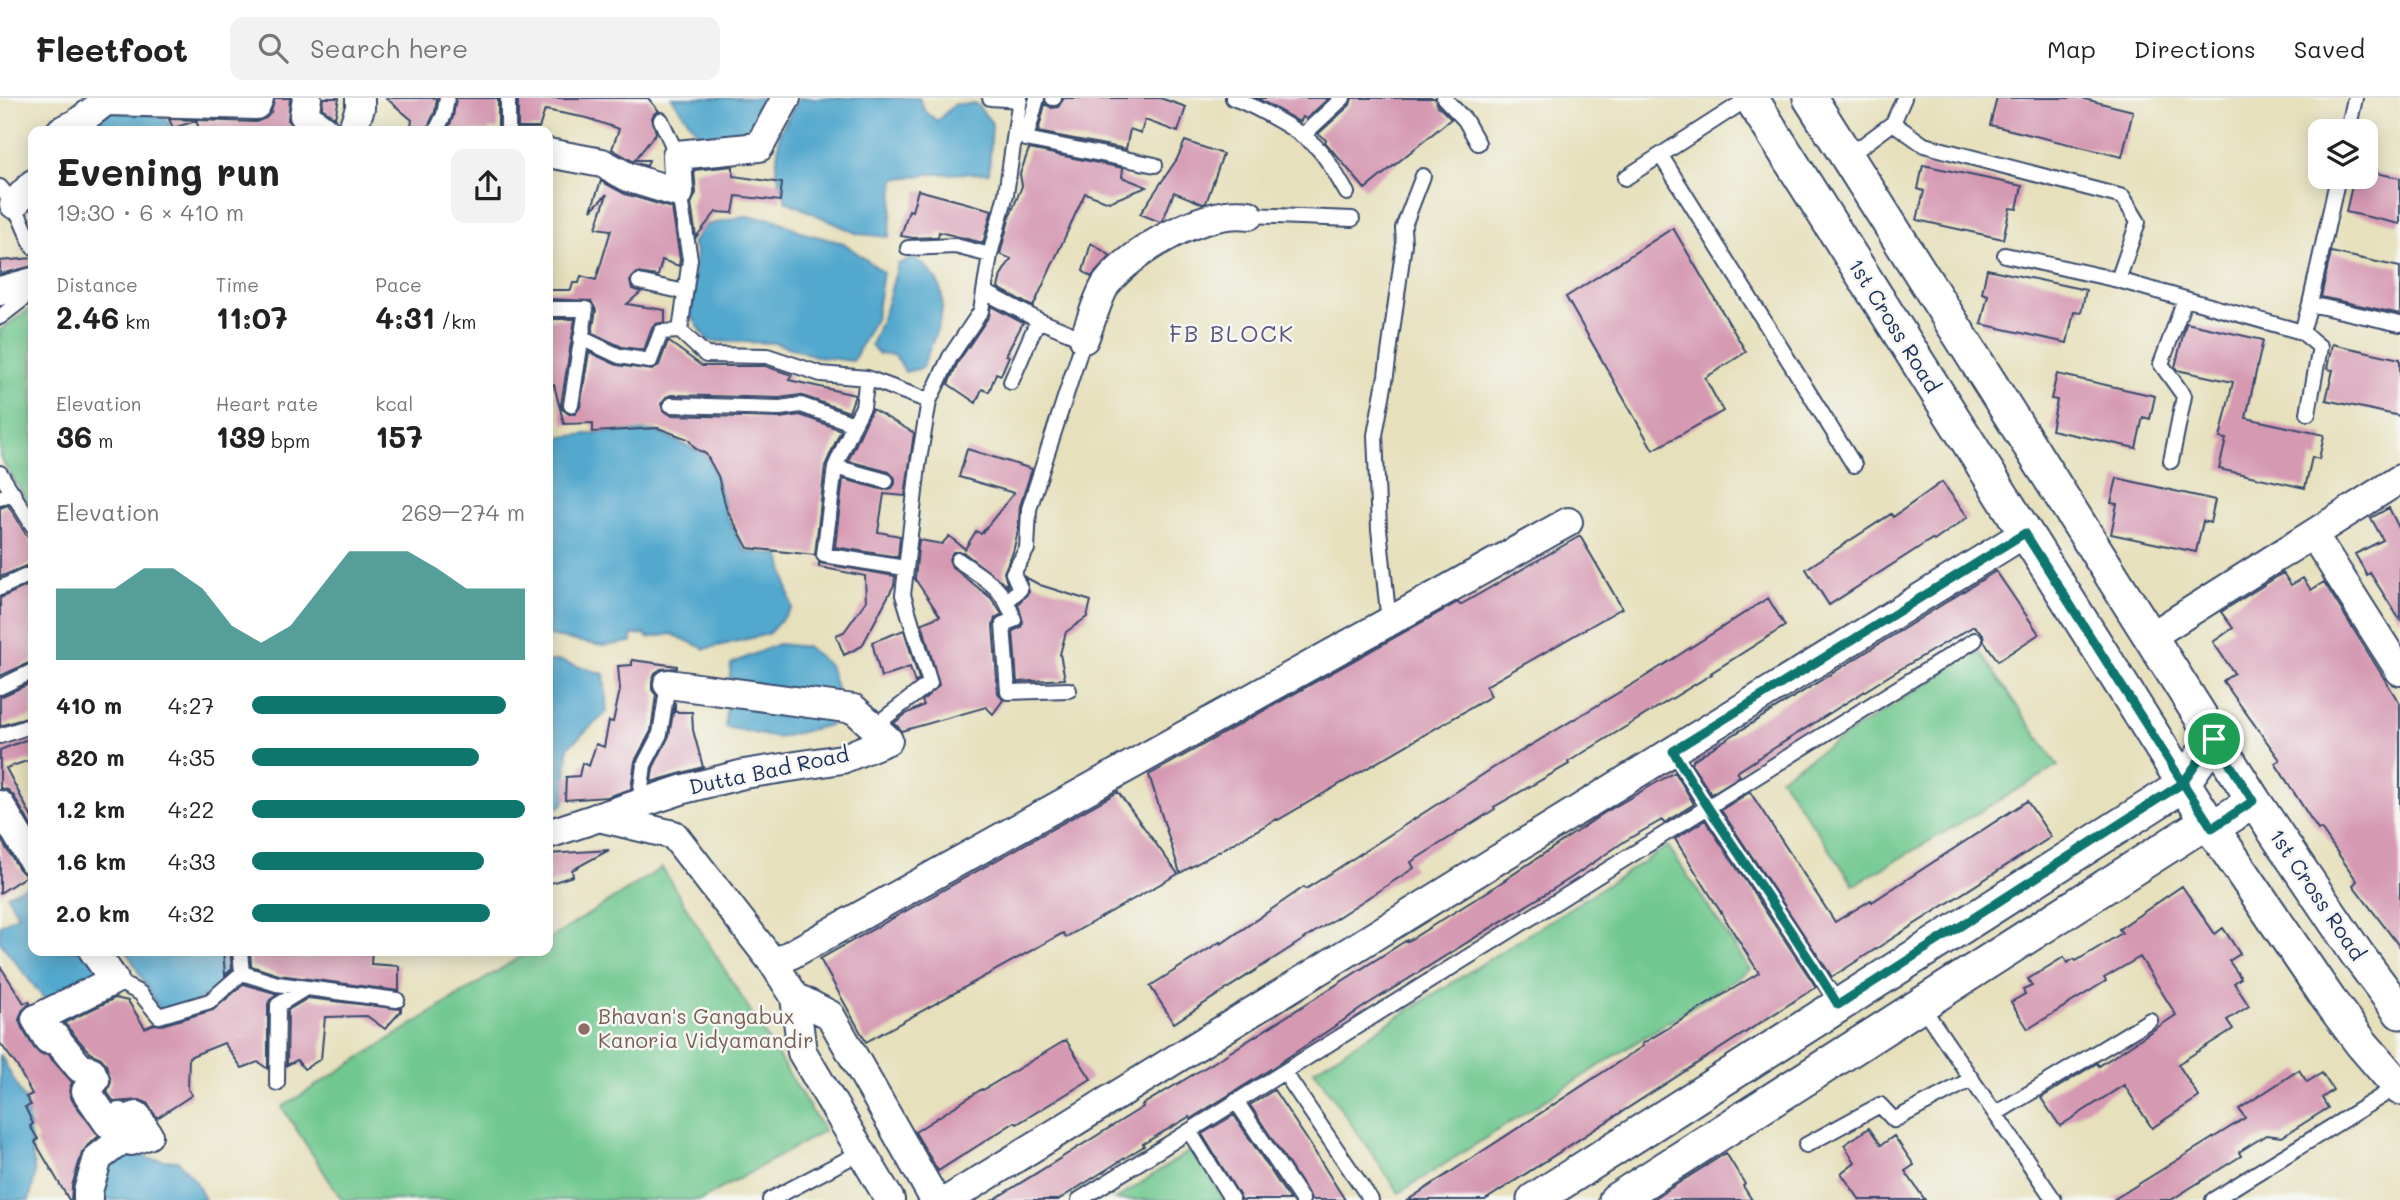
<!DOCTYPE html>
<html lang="en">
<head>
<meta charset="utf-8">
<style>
  :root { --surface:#fff; --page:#f2f2f2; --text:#222; --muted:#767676; --line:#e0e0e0; --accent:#0f766e }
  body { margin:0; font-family:Mali,sans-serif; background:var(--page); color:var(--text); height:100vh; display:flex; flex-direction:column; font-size:26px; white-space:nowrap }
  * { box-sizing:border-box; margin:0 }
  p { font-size:23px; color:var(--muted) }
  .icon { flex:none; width:38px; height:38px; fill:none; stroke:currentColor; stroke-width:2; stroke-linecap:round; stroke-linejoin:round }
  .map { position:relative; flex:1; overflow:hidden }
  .drawer { position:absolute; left:28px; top:28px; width:525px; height:830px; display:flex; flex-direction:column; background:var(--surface); border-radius:14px; box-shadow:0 4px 18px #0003 }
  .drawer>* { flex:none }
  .tools { position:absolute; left:2308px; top:21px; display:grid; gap:14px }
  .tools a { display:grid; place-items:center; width:70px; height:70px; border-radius:14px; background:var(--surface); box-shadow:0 4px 18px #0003; font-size:35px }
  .pin { position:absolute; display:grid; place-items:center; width:60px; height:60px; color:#fff; margin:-30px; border:4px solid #fff; border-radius:50%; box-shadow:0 2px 7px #0007 }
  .round { display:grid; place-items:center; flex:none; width:74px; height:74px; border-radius:14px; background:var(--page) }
  .headline { display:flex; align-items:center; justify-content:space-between; height:119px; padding:0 28px }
  h1 { font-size:38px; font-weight:800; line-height:52px }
  .metrics { display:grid; grid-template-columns:repeat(3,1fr); gap:10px; height:119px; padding:7px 28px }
  .metrics div { display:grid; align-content:center }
  .metrics b { font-size:30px; font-weight:800 }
  .metrics small { font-size:19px; font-weight:400 }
  .metrics p { font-size:19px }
  .chart { height:196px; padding:14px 28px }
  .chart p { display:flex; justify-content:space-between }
  .chart svg { width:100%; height:126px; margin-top:7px; fill:var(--accent); opacity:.7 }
  ul { padding:0 28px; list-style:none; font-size:23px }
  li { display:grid; grid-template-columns:112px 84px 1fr; align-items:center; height:52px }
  li i { height:18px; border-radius:9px; background:var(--accent) }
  header { display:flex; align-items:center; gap:42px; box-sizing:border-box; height:98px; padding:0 35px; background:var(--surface); border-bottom:2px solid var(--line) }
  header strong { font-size:33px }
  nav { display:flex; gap:38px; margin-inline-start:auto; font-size:24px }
  .search { width:490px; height:63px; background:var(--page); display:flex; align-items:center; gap:18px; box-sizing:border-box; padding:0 24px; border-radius:14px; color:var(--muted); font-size:26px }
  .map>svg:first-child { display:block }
</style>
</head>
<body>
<header>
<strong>Fleetfoot</strong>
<div class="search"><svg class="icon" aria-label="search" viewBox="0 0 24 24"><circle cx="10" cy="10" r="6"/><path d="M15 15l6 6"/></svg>Search here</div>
<nav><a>Map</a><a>Directions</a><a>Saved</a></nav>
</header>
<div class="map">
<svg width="2400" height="1102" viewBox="0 0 2400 1102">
  <rect width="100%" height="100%" fill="#f6f6f2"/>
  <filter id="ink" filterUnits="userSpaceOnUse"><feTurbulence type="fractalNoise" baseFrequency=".0143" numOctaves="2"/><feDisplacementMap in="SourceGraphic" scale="14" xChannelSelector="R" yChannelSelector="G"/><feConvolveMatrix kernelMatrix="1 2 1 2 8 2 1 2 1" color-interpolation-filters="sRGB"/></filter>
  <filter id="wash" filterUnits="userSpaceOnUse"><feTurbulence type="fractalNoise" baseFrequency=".00686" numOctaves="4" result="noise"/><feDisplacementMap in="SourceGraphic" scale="28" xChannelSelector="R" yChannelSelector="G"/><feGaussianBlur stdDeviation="1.57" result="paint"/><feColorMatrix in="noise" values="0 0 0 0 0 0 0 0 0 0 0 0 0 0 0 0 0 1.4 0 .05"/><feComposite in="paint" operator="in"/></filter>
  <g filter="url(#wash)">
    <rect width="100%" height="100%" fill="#e6e0bc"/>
    <!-- green -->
    <path fill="#70c88e" stroke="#467c76" stroke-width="2" d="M33 209V413L0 359V232Z
      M1979 553 2058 668 1854 787 1780 679Z
      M1668 748 1750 872 1399 1095 1314 972Z
      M662 770 824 1033 701 1102H342L282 1009 531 852H548V842Z
      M1193 1051 1224 1102H1115Z"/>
    <!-- water -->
    <path fill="#52a8ce" stroke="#366c96" stroke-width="2" d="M672 0H770L748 38 702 41Z
      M799 0H919L925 13 937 23 955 6H976L992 25 989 75 928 76 895 81 889 139 858 136 786 103 776 70 780 34Z
      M95 13H130L165 19 172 33H88Z
      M744 118 774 121 807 136 843 145 883 174 876 219 853 263 819 259 775 245 708 243 691 217 696 152 692 146 704 128Z
      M914 160C962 191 938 227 922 270L905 274 895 257 879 256 871 247 885 213 898 166Z
      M655 333 705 356 716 378 727 418 745 453 780 457 792 510 768 536 705 551 672 536 647 540 646 536 632 537V544L603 548 548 538V341L604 334Z
      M778 546 807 549 829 567 842 609 830 627 777 640 725 629 731 566Z
      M548 563H559L604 576 607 614 568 649 565 702 560 709 548 706Z
      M33 785V852H86L106 881 52 911 0 844V827L18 817 7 797Z
      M126 852H230L233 878 189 909 161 914Z
      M0 956 26 1005 35 1078 29 1102H0Z
      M128 1043 149 1061 178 1063 196 1084 205 1102H88L99 1066Z"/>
    <g id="blocks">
      <!-- building -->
      <path fill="#d599b2" d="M275 0H290L288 22 298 33H225L199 30 196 23 173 30 169 21 256 24 266 20 271 14Z
        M323 0H339L335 20 322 10Z
        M386 0H437L435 14 426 33H410L412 22Z
        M456 0H498V31H489V33H447L453 19Z
        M518 0H648L659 13 654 16 652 20 656 35 635 62H649L647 68 636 65 612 51 619 31 587 20 545 12 539 30H518Z
        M1064 0H1160L1186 9 1178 34 1145 22 1141 35 1130 31 1126 51 1038 34 1045 6 1052 10 1058 9Z
        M1257 0H1329L1306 21 1303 19 1300 24Z
        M1352 0H1435L1437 7 1451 21 1365 91 1325 44 1326 42 1318 36 1350 7Z
        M1997 0H2080L2133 13 2122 59 1990 27Z
        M1185 43 1223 56 1206 105 1203 106 1174 94 1163 122 1160 124 1140 116 1177 61Z
        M1029 51 1123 70 1122 79 1147 89 1109 104 1085 95 1033 209 998 190 1001 177 1011 161 1000 156 1010 118 1022 88 1020 76Z
        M1923 67 2022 88 2017 111 2010 110 2003 141 1917 122 1924 93 1918 91Z
        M733 68V78L782 85 780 103 736 98 733 115 716 114 696 139 691 106 696 95 694 72Z
        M2366 73 2400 80V126L2346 114 2354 79H2366Z
        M601 83 625 96 672 110 680 161 679 168 662 162 658 178 637 175 630 183 632 191 641 194 627 206 665 212V224L656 226 652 230 644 252 622 249 592 235 596 212 591 203 548 201V192H571L573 185H579L581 178 596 182 611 132 596 130 607 96 591 112Z
        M918 92 992 112 983 145 939 134 938 139 913 140 901 138 909 112 912 113Z
        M1673 130 1746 254 1705 280 1723 313 1653 352 1566 199Z
        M1091 145 1111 158 1091 179 1083 173Z
        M2331 154 2400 169V216L2321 199Z
        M33 160V168L0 176V163Z
        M1987 171 2086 192 2081 215 2074 214 2067 245 1981 226 1988 197 1982 195Z
        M991 208 1023 225 1006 257 1009 258 1001 277 996 275 989 294 982 291 976 305 948 286 958 264 989 218Z
        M548 221H575L561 306 562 311 569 316H575L580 309 589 254 617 267 652 272 659 267 668 243 702 268H765L792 277 789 282 855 297 849 314 800 297 779 300 671 297 666 299 661 306 663 312 671 317 780 320 800 317 841 332 825 368 815 457 748 450 726 410 718 378 706 356 696 351 688 341 658 330 593 334V325L564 326 554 287H548Z
        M2186 225 2263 242 2246 320 2324 337 2319 361 2312 359 2305 390 2219 371 2226 341 2220 340 2233 284 2177 272 2175 269Z
        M2332 246 2400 261V318L2326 302 2333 272 2327 271Z
        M2057 276 2155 298 2150 321 2143 319 2136 350 2051 332 2057 302 2051 301Z
        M872 311 914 335 905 398 884 396 878 434 900 438 898 459 835 449 843 381 884 392 892 390 895 386V380L889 374 848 363Z
        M967 351 1032 371 1020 408 1018 433 1013 454 1004 474 1008 489 963 454H953L949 461 952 469 991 500 1002 516 995 520 993 527 998 595 1003 602 993 616 986 609 902 633 894 625 906 616 924 607 922 603 939 587 922 525 940 518 915 481 919 442 942 446 949 438 965 451 976 433 981 436 1014 395 959 379Z
        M2117 380 2215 402 2210 425 2203 423 2196 454 2111 436 2117 406 2111 405Z
        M1942 384 1968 419 1934 443 1932 441 1829 507 1806 471 1891 416 1893 419Z
        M8 407 33 448V465L0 479V410Z
        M2389 410 2400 432V522L2370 475 2367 477 2355 456 2383 442 2371 420Z
        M1580 438 1622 510 1486 588 1491 598 1278 722 1277 721 1180 775 1149 677 1458 504 1460 507Z
        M819 465 895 478 894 487 862 548 844 557 836 537 844 534 866 503 865 478 819 469Z
        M1996 473 2039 536 1998 563 1984 543 1983 536 1974 528 1892 576 1768 654 1737 674 1740 678 1711 696 1691 665 1693 662Z
        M2283 475 2291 487 2303 480 2311 492 2324 484 2400 606V849L2353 787 2357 783 2321 731 2318 732 2275 665 2280 662 2223 583 2234 575 2213 544 2233 530 2221 514Z
        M1025 479 1040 487 1091 503 1087 519 1066 534 1060 556 1065 581 1017 584 1013 533 1021 529 1023 524 1018 506 1029 494Z
        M33 485V563L0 578V500Z
        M1768 500 1785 528 1711 575 1712 576 1568 664 1569 666 1494 709 1495 711 1411 764 1414 770 1174 925 1150 888 1220 844 1221 846 1304 789 1306 791 1493 670 1643 580Z
        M904 532 919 581 915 585 910 569 881 579 872 544Z
        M632 562 677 568V570L661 571 655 575 652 583V592L656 597 651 633 635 663 631 691 607 699 565 702 566 679 579 678 582 665 589 668 596 646 604 649 609 623 613 624 620 592 618 568 632 567Z
        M33 584V618L0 628V599Z
        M675 604V614H692L693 632 703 669 651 684 653 670 669 638Z
        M33 639V661L6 670 33 722V731L14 698 8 692 0 690V652Z
        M1675 674 1694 706 1664 725 1662 722 1625 743 1571 780 1368 906 1263 976 1190 1021 1189 1019 1143 1046 1144 1048 1058 1102H993L1143 1009 1142 1007 1216 963 1407 842 1408 843 1490 792 1604 715Z
        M1118 694 1178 776 1066 839 1063 835 866 944 820 861Z
        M1750 694 1835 824 1871 802 1872 804 2027 703 2051 739 1832 879 1721 712Z
        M1705 722 1816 889 1485 1102H1408L1643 948 1642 946 1759 875 1675 741Z
        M0 740 19 771 26 778 0 795Z
        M609 752 572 772 573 778 548 786V756Z
        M2182 788 2215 836 2223 830 2240 856 2229 863 2241 880 2234 885 2249 908 2227 922 2233 931 2178 966 2199 999 2152 1030 2124 987 2060 1028 2041 1000 2097 965 2099 968 2176 917 2140 859 2104 880 2106 883 2028 931 2011 904 2025 896 2023 892 2032 888 2028 881 2064 859 2067 865 2074 861 2076 863 2122 835 2119 831Z
        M223 852H230L232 871 225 877Z
        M250 852H372L371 866 399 868V893L279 877 251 868Z
        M0 868 24 905 29 903 30 905 22 913 19 922 22 930 34 950 40 956 48 957 72 984 69 993 72 1002 99 1038 88 1047 82 1055 72 1088 71 1102H69L35 1044 38 1041 30 1028 33 1026 25 1009 31 1007 26 999 32 996 17 968 0 945Z
        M244 886 278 896 270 902 268 906V971L258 964 242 970 224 945 189 959 188 991 192 997 157 1020 147 1005 140 1002 114 1004 107 994 111 984 106 966 101 960 90 955 64 925 115 900 128 903 145 930 154 926 162 927 213 912Z
        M308 900 401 911V913L385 931 367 918 325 919 321 961 304 971 297 962 287 967 288 912Z
        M1066 942 1091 981 1017 1026 1015 1024 938 1073 915 1034 982 991 983 992Z
        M2299 972 2307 984 2322 975 2333 992 2322 1000 2328 1010 2282 1039 2266 1037 2239 1054 2241 1058 2171 1102H2113L2245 1020 2239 1011Z
        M1274 992 1308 1043 1345 1102H1312L1250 1007Z
        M1234 1017 1290 1102H1242L1202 1036Z
        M1869 1030 1881 1047 1894 1038 1914 1067 1905 1073 1925 1102H1860L1841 1075 1855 1064 1844 1047Z
        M1726 1055 1745 1086 1743 1088 1752 1102H1652Z"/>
    </g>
  </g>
  <g filter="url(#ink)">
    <use href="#blocks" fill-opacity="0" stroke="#394a6c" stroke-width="2"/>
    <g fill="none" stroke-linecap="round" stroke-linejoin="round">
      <!-- service casing -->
      <g stroke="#394a6c" stroke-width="18">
        <path id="service" d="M990 0 1020 2
          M1037 0 1026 41 1155 67
          M1053 0H1054
          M1233 0C1255 8 1307 36 1321 54 1331 66 1339 82 1347 95
          M1444 0 1465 22 1478 45
          M1904 0 1893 25 1924 47 2123 99 2138 124 2118 182
          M661 22 677 57
          M436 33 444 17 447 0
          M508 33V0
          M2348 33 2355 0
          M1302 38 1343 0
          M1661 58 1854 367
          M1847 59 1893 25
          M2338 79 2310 206 2400 226
          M1625 80 1749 0
          M0 89 14 106 33 149
          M679 95 690 161 680 233 706 257 767 258 821 276 867 280 929 303
          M1249 117 1352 121
          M908 150 955 148 990 157
          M2005 157 2118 182 2302 234
          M639 184 685 194
          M985 194 1038 222 1084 241 1029 411 1027 451 1013 475 1020 491 1007 503
          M548 211H586L571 307
          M0 219 22 202 20 187
          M581 240 619 258 650 263 661 234 680 233
          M1011 284 1038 222
          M671 307 780 310 801 307 854 326 835 369
          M2308 315 2320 249 2302 234 2310 206
          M854 326 863 309 867 280
          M2171 363 2184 298 2161 266 2185 201
          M0 375 33 428
          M886 383 835 369 824 457 905 470
          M0 400 13 394
          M958 462C986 482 1003 488 1014 522L1003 526 1008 594 1069 592
          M0 490 33 475
          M1389 524 1379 431 1375 337 1386 277 1404 146 1403 130 1423 78
          M0 589 33 573
          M873 629 930 585 903 497 918 368 929 303 950 259 981 213 990 157 1006 96 1020 0
          M0 638 33 627
          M1673 653C1724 740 1786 820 1838 907
          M639 705 644 667 660 636 668 586
          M242 875 277 886 397 902
          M114 882 140 895 159 918 210 903 242 875 240 852
          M1921 907 2054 1102
          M1284 974 1371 1102
          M277 985 278 907 304 891
          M1236 1003 1302 1102
          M1995 1016 2150 922
          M1189 1033 1232 1102
          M1806 1047 1880 1007 1894 1022 1972 981
          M770 1102 861 1054
          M1079 1102 1975 542
          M2213 1102 2398 988"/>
      </g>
      <!-- minor casing -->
      <g stroke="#394a6c" stroke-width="32">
        <path id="minor" d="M307 0 304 17 325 33
          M61 33 76 26 106 3 256 7 259 0
          M352 33 360 10V0
          M548 55 602 65 630 80 679 95 677 57 759 49 786 0
          M14 106 33 86
          M0 193 33 184
          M1084 241C1090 227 1099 195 1107 185 1133 152 1206 110 1249 117
          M2313 436 2400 573
          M2150 539 2400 381
          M0 707 33 763
          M598 719 674 737 774 866 795 899 802 954 890 1102
          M548 736 684 691 744 676 842 661 888 642 854 611 668 586
          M774 866 1568 424
          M795 899 830 917 935 1102
          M88 1102V1093L98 1060 124 1040 131 1043 148 1037 137 1018 122 1023 119 1019 108 1025 86 993 95 982 91 973 80 970 54 938 48 941 36 921 114 882 93 852
          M948 1102 2025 435"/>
      </g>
      <!-- tertiary casing -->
      <g stroke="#394a6c" stroke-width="37">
        <path id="tertiary" d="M1751 0 2212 730 2329 902 2362 946 2400 990
          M1810 0 2254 703 2357 856 2400 914
          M1534 1102 2171 695 2183 685 2214 641
          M1616 1102 2195 731 2212 730 2254 703"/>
      </g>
      <!-- service -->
      <use href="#service" stroke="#fff" stroke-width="14"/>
      <!-- minor -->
      <use href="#minor" stroke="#fff" stroke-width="28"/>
      <!-- tertiary -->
      <use href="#tertiary" stroke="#fff" stroke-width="33"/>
    </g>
  </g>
  <g fill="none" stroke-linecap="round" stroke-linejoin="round" filter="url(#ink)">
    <!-- route casing -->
    <g stroke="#fff" stroke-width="14">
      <path id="route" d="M2214 641 2183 685 2025 435 1673 653C1724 740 1786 820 1838 907L2183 685 2212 730 2253 703 2214 641"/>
    </g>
    <!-- route -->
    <use href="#route" stroke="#0f766e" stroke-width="9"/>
  </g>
  <!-- markers -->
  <circle fill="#8d6e63" stroke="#f6f6f2" stroke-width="2.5" cx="584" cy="931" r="7"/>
  <g text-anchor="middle" stroke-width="5" stroke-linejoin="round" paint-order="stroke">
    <!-- street labels -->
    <g font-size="21" fill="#1b2f5e" stroke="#f6f6f2">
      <text transform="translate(1894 228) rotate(58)" y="7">1st Cross Road</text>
      <text transform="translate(769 673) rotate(-12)" y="7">Dutta Bad Road</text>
      <text transform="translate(2317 797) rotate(56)" y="7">1st Cross Road</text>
    </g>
    <!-- education labels -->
    <g font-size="21" fill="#785e54" stroke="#f6f6f2" text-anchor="start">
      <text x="598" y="926">Bhavan's Gangabux<tspan x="598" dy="24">Kanoria Vidyamandir</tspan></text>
    </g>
    <!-- neighbourhood labels -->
    <g font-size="23" letter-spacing="2" fill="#5c547b" stroke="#f6f6f2">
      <text x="1232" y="244">FB BLOCK</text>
    </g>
  </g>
</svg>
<div class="tools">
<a><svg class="icon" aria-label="layers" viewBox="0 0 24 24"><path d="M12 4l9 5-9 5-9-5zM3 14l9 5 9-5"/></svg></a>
</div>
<div class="pin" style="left:2214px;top:641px;background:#1e9e55"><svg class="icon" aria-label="arrive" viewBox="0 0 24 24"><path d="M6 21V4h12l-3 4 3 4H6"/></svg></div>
<section class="drawer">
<div class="headline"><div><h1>Evening run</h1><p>19:30 · 6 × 410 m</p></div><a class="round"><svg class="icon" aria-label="share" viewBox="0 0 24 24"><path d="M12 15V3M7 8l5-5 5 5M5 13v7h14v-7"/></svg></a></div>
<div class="metrics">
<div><p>Distance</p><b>2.46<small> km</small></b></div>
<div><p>Time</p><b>11:07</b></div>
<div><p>Pace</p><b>4:31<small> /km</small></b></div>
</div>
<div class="metrics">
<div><p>Elevation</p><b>36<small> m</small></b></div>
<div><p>Heart rate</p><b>139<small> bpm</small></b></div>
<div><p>kcal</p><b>157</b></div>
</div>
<div class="chart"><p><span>Elevation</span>269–274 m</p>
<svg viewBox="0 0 160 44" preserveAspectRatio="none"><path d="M0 44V19L10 19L20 19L30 12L40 12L50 19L60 32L70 38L80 32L90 19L100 6L110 6L120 6L130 12L140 19L150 19L160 19V44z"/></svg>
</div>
<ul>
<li><b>410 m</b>4:27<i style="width:93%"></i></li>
<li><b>820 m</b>4:35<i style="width:83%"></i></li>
<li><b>1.2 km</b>4:22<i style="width:100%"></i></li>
<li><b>1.6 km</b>4:33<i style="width:85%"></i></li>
<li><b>2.0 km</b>4:32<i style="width:87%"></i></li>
</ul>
</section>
</div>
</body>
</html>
